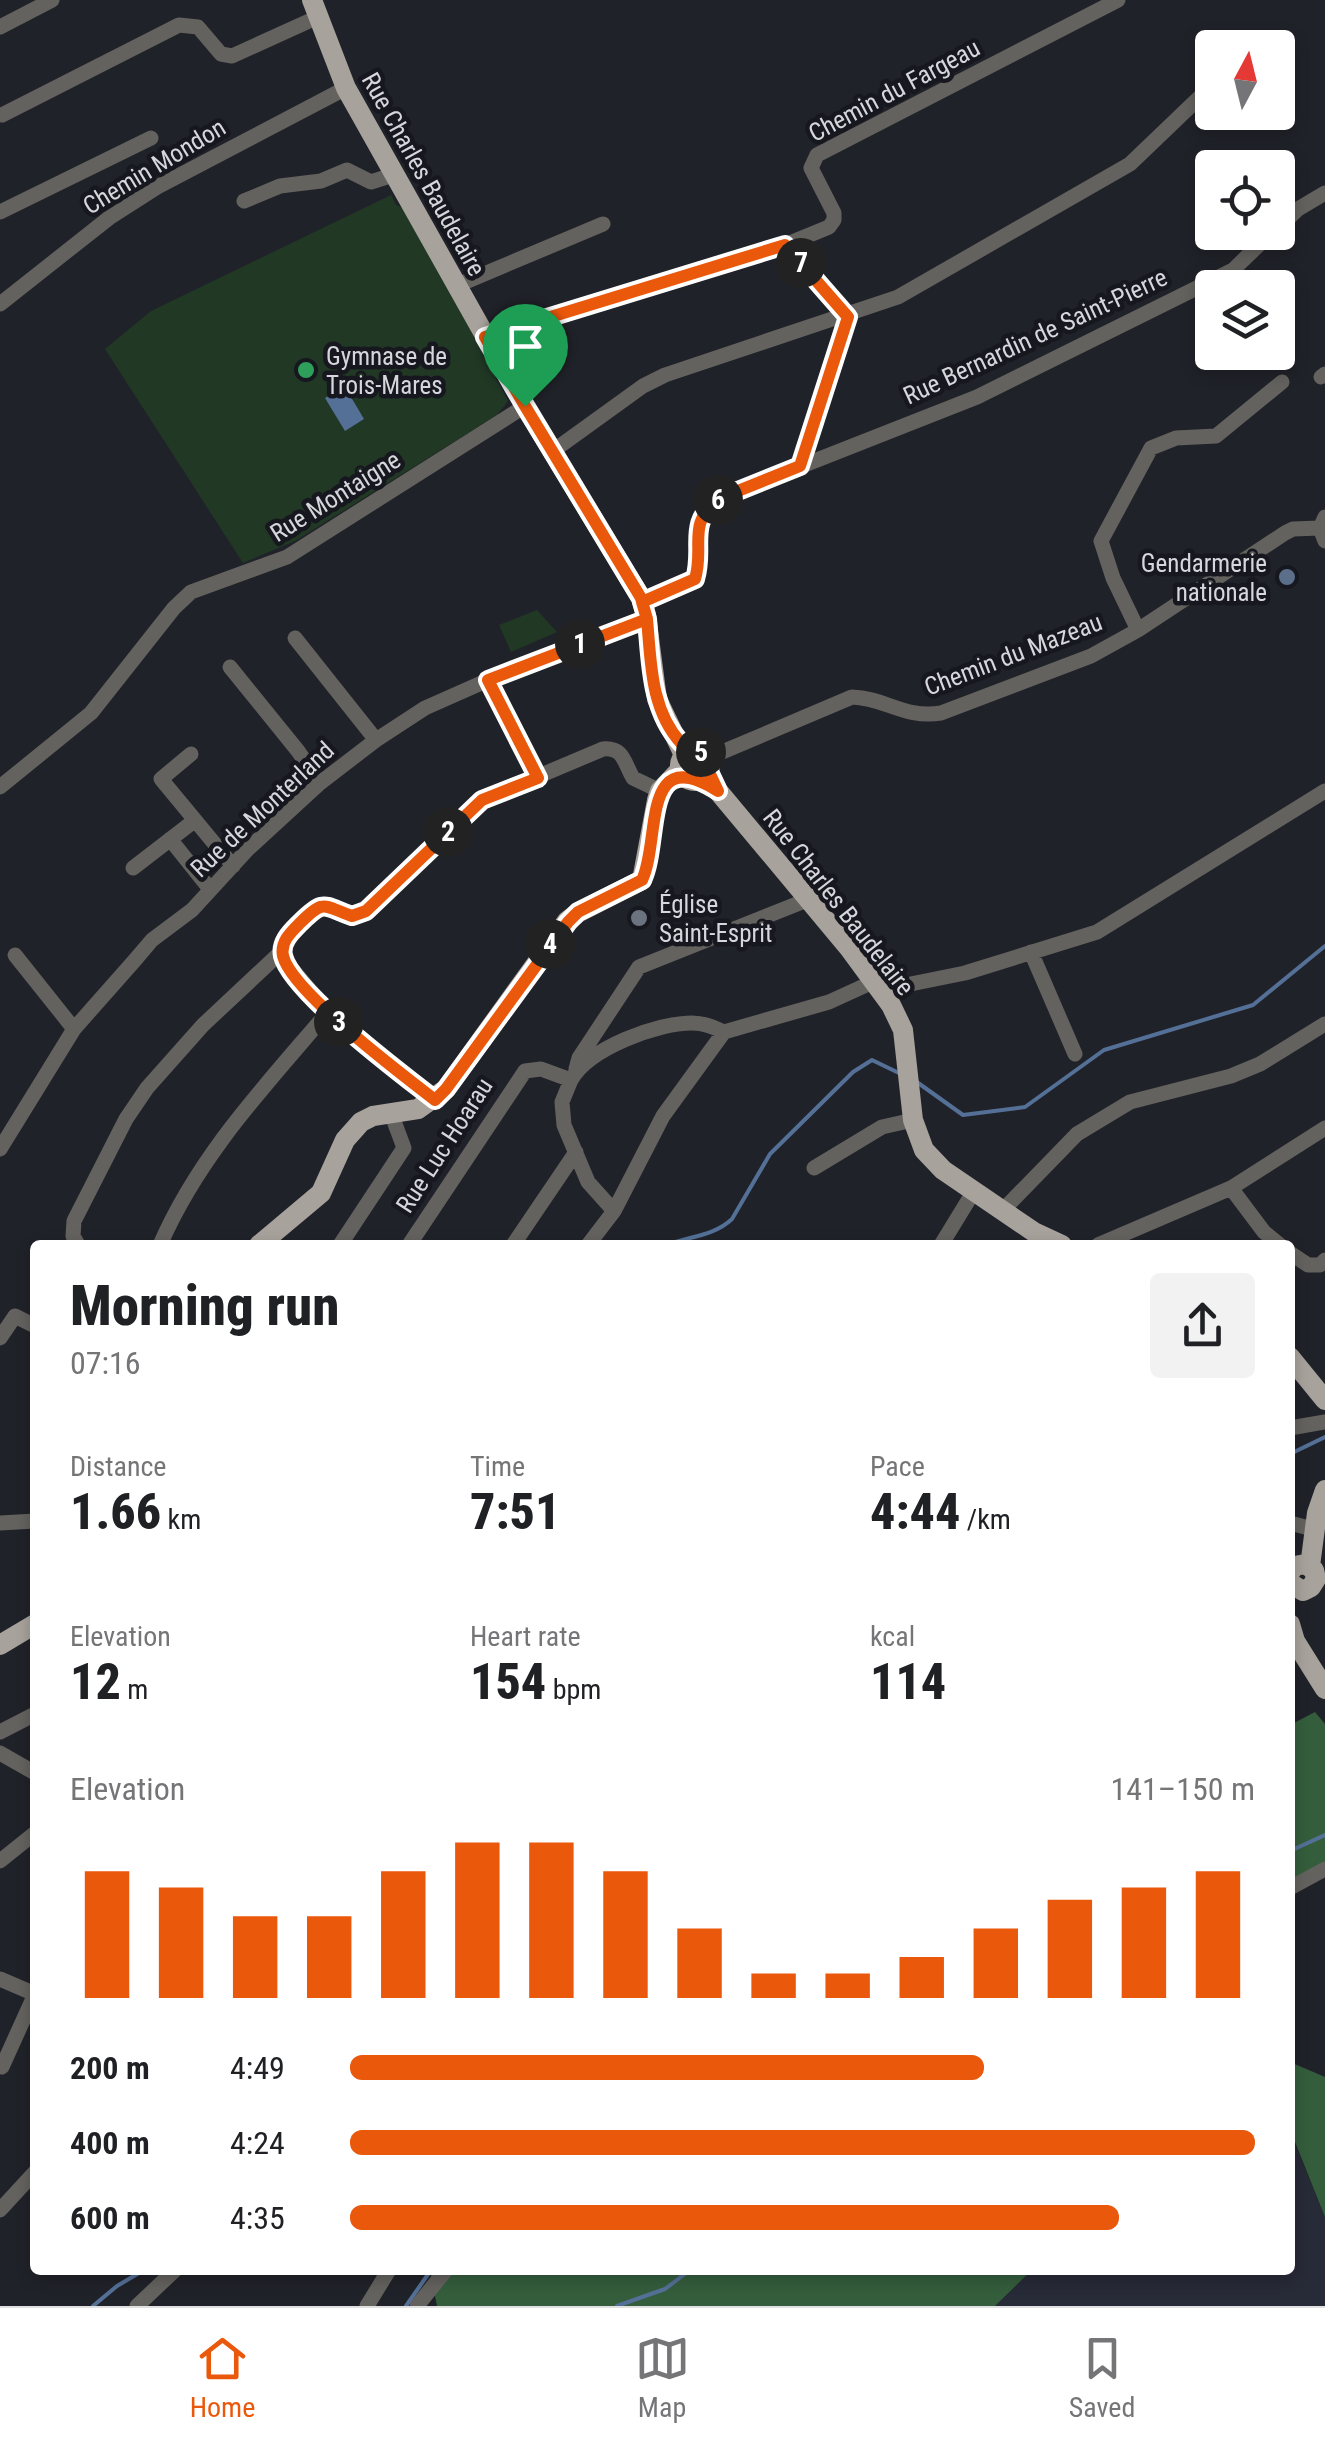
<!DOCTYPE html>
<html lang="en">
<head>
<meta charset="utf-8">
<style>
  :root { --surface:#fff; --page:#f2f2f2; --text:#202124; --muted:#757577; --line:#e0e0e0; --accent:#ea580c }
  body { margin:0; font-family:"Roboto Condensed",sans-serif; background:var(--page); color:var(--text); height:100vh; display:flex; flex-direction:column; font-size:38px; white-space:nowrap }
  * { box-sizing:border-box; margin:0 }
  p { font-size:32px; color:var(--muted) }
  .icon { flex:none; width:55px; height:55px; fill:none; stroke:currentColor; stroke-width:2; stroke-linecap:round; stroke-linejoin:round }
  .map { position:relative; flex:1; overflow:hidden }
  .panel { position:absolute; left:30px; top:1240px; width:1265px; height:1035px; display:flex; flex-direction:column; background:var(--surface); border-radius:10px; box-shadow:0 5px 15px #0003 }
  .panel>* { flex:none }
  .needle { width:65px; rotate:7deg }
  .tools { position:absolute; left:1195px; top:30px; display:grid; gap:20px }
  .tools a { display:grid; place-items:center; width:100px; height:100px; border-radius:10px; background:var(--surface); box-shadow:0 5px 15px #0003; font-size:50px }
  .pin { position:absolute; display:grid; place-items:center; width:85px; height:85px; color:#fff; margin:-102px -42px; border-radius:50% 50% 50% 0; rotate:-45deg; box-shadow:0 0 10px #0007 }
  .pin .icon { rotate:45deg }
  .km { position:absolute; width:50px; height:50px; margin:-25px; border-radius:50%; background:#222; color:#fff; font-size:28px; line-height:50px; text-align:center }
  .round { display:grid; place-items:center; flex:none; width:105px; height:105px; border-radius:10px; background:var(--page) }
  .head { display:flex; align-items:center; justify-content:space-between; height:170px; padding:0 40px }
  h1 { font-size:55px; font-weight:800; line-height:75px }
  .stats { display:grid; grid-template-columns:repeat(3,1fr); gap:15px; height:170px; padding:10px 40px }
  .stats div { display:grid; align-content:center }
  .stats b { font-size:50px; font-weight:800 }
  .stats small { font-size:28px; font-weight:400 }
  .stats p { font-size:28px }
  .chart { height:280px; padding:20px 40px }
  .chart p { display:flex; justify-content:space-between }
  .chart svg { width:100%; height:180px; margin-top:10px; stroke:var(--accent); stroke-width:6 }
  ul { padding:0 40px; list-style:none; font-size:32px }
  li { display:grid; grid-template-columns:160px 120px 1fr; align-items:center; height:75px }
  li i { height:25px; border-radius:12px; background:var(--accent) }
  .tabs { display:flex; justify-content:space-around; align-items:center; height:140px; border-top:2px solid var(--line); background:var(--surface); font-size:28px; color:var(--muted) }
  .tabs a { display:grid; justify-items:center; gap:5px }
  .tabs .selected { color:var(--accent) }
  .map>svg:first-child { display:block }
</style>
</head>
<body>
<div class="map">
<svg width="1325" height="2306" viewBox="0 0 1325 2306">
  <rect width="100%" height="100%" fill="#202229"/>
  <!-- built -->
  <path fill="#272a37" d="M1290 2142H1294L1325 2217V2306H995L1032 2270H1290Z"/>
  <!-- green -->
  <path fill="#213825" d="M391 195 396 205 407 210 508 401 497 415 295 541 243 563 105 349 151 311Z
    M537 610 557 632 511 652 499 625Z"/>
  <!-- forest -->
  <path fill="#345d3c" d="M1315 1712 1325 1724V1870L1290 1893V1725Z
    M1290 2062 1325 2077V2217L1295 2142H1290Z
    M430 2270H1032L995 2306H437Z"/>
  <!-- water -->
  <path fill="#547097" d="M345 387 364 419 345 431 325 398Z"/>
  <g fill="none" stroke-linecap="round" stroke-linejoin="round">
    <!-- stream -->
    <path stroke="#547097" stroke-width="4" d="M914 1080 963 1115 1025 1107 1104 1050 1253 1005 1325 946
      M667 1245C690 1236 714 1236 732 1219L770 1154 853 1072 872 1060 901 1074
      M1290 1454 1325 1437
      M1290 1851 1325 1835
      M93 2306 117 2286 144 2270
      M406 2306 431 2270
      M617 2306 665 2289 690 2270"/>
    <!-- minor -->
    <path stroke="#64625e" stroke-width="15" d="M0 27 52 0
      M2 115 179 25 198 27 221 54 232 56 318 17
      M244 201 280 186 321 181 347 170 371 182 396 174
      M0 212 151 138
      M1278 228 1298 209 1325 193
      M785 245 848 317 800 466
      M458 285 603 224
      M0 304 109 218 159 186 346 88
      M485 337 785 245 829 227 834 220V213L811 168 817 155 1118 0
      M1321 377 1325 374
      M553 451 643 386 665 375 898 297 1130 164 1202 95 1212 94
      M1325 517 1320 528 1325 541
      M643 602 695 579C705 546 686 525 718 499L977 397 1233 270 1272 232
      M1138 630 1113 578 1101 541 1151 448 1176 438 1216 436 1282 382
      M295 638 376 740
      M230 667 298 751 320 783
      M488 680 539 778
      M191 754 161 779 233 866
      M708 758 852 697C886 698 904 719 941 713L1091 656 1138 630 1285 533 1293 529 1320 528
      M0 787 91 713 174 608 191 592 287 557 525 406
      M170 839 210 889
      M133 868 194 821
      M1031 952 1075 1054
      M15 955 74 1029
      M881 990 965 973 1097 932 1325 791
      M576 1069 579 1058 639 967 807 900
      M571 1080 562 1102 564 1125 588 1182 614 1211
      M435 1100 328 1012 284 959 282 951 287 937 314 909 330 905 353 916 365 911 482 800 603 749C624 747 624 763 633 778L660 791
      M0 1149 74 1029 135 960 152 940 192 910 248 849 320 783 376 740 425 708 513 669 647 619
      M814 1168 882 1127 913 1120
      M1231 1188 1264 1232 1280 1245
      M1003 1210 1077 1134 1130 1102 1231 1076 1260 1064 1325 1024
      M78 1245 73 1236 74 1221 126 1119 147 1088 203 1025 282 951
      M160 1245C199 1155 265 1086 328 1012
      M340 1245 404 1148 391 1113
      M409 1245 525 1071 541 1069 571 1080C589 1048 657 1023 692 1023 704 1023 713 1027 724 1032
      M513 1245 576 1152
      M588 1245 614 1211 663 1116 724 1032 829 1002 875 981
      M941 1245 974 1191
      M1098 1245 1231 1188 1325 1128
      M1290 1253 1308 1265H1320L1325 1260
      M0 1338 15 1316 35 1326
      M1290 1428 1325 1422
      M0 1523 35 1521
      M1290 1523 1305 1527
      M0 1732 35 1714
      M0 1753 35 1773
      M0 1861 35 1833
      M1290 1888 1325 1869
      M0 1979 35 1994
      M2 2067 35 1994
      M0 2210 35 2172
      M137 2306 175 2270
      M367 2306 389 2270
      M417 2306 446 2270"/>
    <!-- major -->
    <path stroke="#a7a29b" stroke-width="20" d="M312 0 346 88 515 389 641 598 646 615 657 699 684 755
      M680 766a15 15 0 1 1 30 0a15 15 0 1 1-30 0Z
      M709 772 718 791 849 948 891 1005 903 1030 913 1120 924 1150 943 1170 1034 1232 1062 1245
      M259 1245 321 1193 345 1140 361 1122 373 1116 418 1109 446 1089 567 921 579 912 642 880 657 800 660 791 680 770
      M1290 1357 1325 1400
      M1310 1566 1317 1513 1325 1490
      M1290 1572 1295 1566 1305 1564 1314 1570 1316 1579 1311 1587 1303 1591 1290 1583
      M1290 1624 1295 1641 1325 1689
      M0 1645 35 1624"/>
  </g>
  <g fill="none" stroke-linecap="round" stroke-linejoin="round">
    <!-- route casing -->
    <g stroke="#fff" stroke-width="20">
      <path id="route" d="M525 406 641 598 647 619 488 680 538 778 482 800 366 911 352 916C323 906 325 898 300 923 291 932 280 942 283 956 292 992 402 1074 435 1100L446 1089 568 922 578 912 642 880C661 841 640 741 718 791L709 772 708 758C699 750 689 751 681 743 650 709 651 661 647 619L642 602 695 579C705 546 686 525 718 499L800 466 848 317 785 245 485 337 525 406"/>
    </g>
    <!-- route -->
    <use href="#route" stroke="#ea580c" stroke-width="12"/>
  </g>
  <!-- markers -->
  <circle fill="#2e9e5b" stroke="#17181f" stroke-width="4" cx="306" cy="370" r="10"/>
  <circle fill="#5c6f8a" stroke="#17181f" stroke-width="4" cx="1287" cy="577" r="10"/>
  <circle fill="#6b7280" stroke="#17181f" stroke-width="4" cx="639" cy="918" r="10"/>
  <g text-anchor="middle" stroke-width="9" stroke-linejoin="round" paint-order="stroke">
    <!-- street labels -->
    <g font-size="25" fill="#d6d7dc" stroke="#17181f">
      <text transform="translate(894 90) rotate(-28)" y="9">Chemin du Fargeau</text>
      <text transform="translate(154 166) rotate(-31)" y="9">Chemin Mondon</text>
      <text transform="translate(424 174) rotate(61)" y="9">Rue Charles Baudelaire</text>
      <text transform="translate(1035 336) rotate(-25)" y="9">Rue Bernardin de Saint-Pierre</text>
      <text transform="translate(335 496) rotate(-32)" y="9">Rue Montaigne</text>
      <text transform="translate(1013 654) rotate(-21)" y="9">Chemin du Mazeau</text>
      <text transform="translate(262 809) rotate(-43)" y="9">Rue de Monterland</text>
      <text transform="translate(839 902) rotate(52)" y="9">Rue Charles Baudelaire</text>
      <text transform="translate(444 1145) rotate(-57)" y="9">Rue Luc Hoarau</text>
    </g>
    <!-- poi labels -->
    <g font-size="25" fill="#d6d7dc" stroke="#17181f" text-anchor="start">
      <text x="326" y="365">Gymnase de<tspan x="326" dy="29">Trois-Mares</tspan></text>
      <text x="1267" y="572" text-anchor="end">Gendarmerie<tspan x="1267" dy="29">nationale</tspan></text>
      <text x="659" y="913">Église<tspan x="659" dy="29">Saint-Esprit</tspan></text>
    </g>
  </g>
</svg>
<div class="tools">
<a><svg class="needle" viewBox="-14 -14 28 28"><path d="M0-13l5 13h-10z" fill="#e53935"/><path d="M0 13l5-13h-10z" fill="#757577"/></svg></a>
<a><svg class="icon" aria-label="locate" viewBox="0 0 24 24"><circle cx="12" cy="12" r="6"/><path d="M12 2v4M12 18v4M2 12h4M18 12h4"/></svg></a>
<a><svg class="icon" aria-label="layers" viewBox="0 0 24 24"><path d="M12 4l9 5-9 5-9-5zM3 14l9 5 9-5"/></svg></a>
</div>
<div class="pin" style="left:525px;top:406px;background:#1e9e55"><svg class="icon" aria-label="arrive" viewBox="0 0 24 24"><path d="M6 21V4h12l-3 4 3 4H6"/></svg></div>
<b class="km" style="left:580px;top:644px">1</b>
<b class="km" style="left:448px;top:832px">2</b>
<b class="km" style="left:339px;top:1022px">3</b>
<b class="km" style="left:550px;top:944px">4</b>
<b class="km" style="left:701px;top:752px">5</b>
<b class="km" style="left:718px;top:500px">6</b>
<b class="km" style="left:801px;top:263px">7</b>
<section class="panel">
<div class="head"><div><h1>Morning run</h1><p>07:16</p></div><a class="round"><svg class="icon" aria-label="share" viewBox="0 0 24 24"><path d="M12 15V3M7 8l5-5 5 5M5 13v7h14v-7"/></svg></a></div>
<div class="stats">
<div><p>Distance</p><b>1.66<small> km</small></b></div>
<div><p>Time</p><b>7:51</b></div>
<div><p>Pace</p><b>4:44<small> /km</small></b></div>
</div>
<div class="stats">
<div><p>Elevation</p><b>12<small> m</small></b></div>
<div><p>Heart rate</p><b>154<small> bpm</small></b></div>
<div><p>kcal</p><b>114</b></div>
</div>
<div class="chart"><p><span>Elevation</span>141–150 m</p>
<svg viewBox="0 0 160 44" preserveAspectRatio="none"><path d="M5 44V13M15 44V17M25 44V24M35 44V24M45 44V13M55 44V6M65 44V6M75 44V13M85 44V27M95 44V38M105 44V38M115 44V34M125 44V27M135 44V20M145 44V17M155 44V13"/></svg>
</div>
<ul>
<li><b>200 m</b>4:49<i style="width:70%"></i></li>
<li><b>400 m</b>4:24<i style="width:100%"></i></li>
<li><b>600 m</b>4:35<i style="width:85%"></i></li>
</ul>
</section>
</div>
<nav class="tabs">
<a class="selected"><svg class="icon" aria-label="home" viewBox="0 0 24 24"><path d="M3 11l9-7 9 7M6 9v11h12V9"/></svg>Home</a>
<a><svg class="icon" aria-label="map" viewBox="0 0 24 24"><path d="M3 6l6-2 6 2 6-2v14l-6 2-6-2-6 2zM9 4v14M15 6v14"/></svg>Map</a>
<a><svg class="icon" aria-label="saved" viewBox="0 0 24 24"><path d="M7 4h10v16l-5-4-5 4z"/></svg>Saved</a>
</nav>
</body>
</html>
